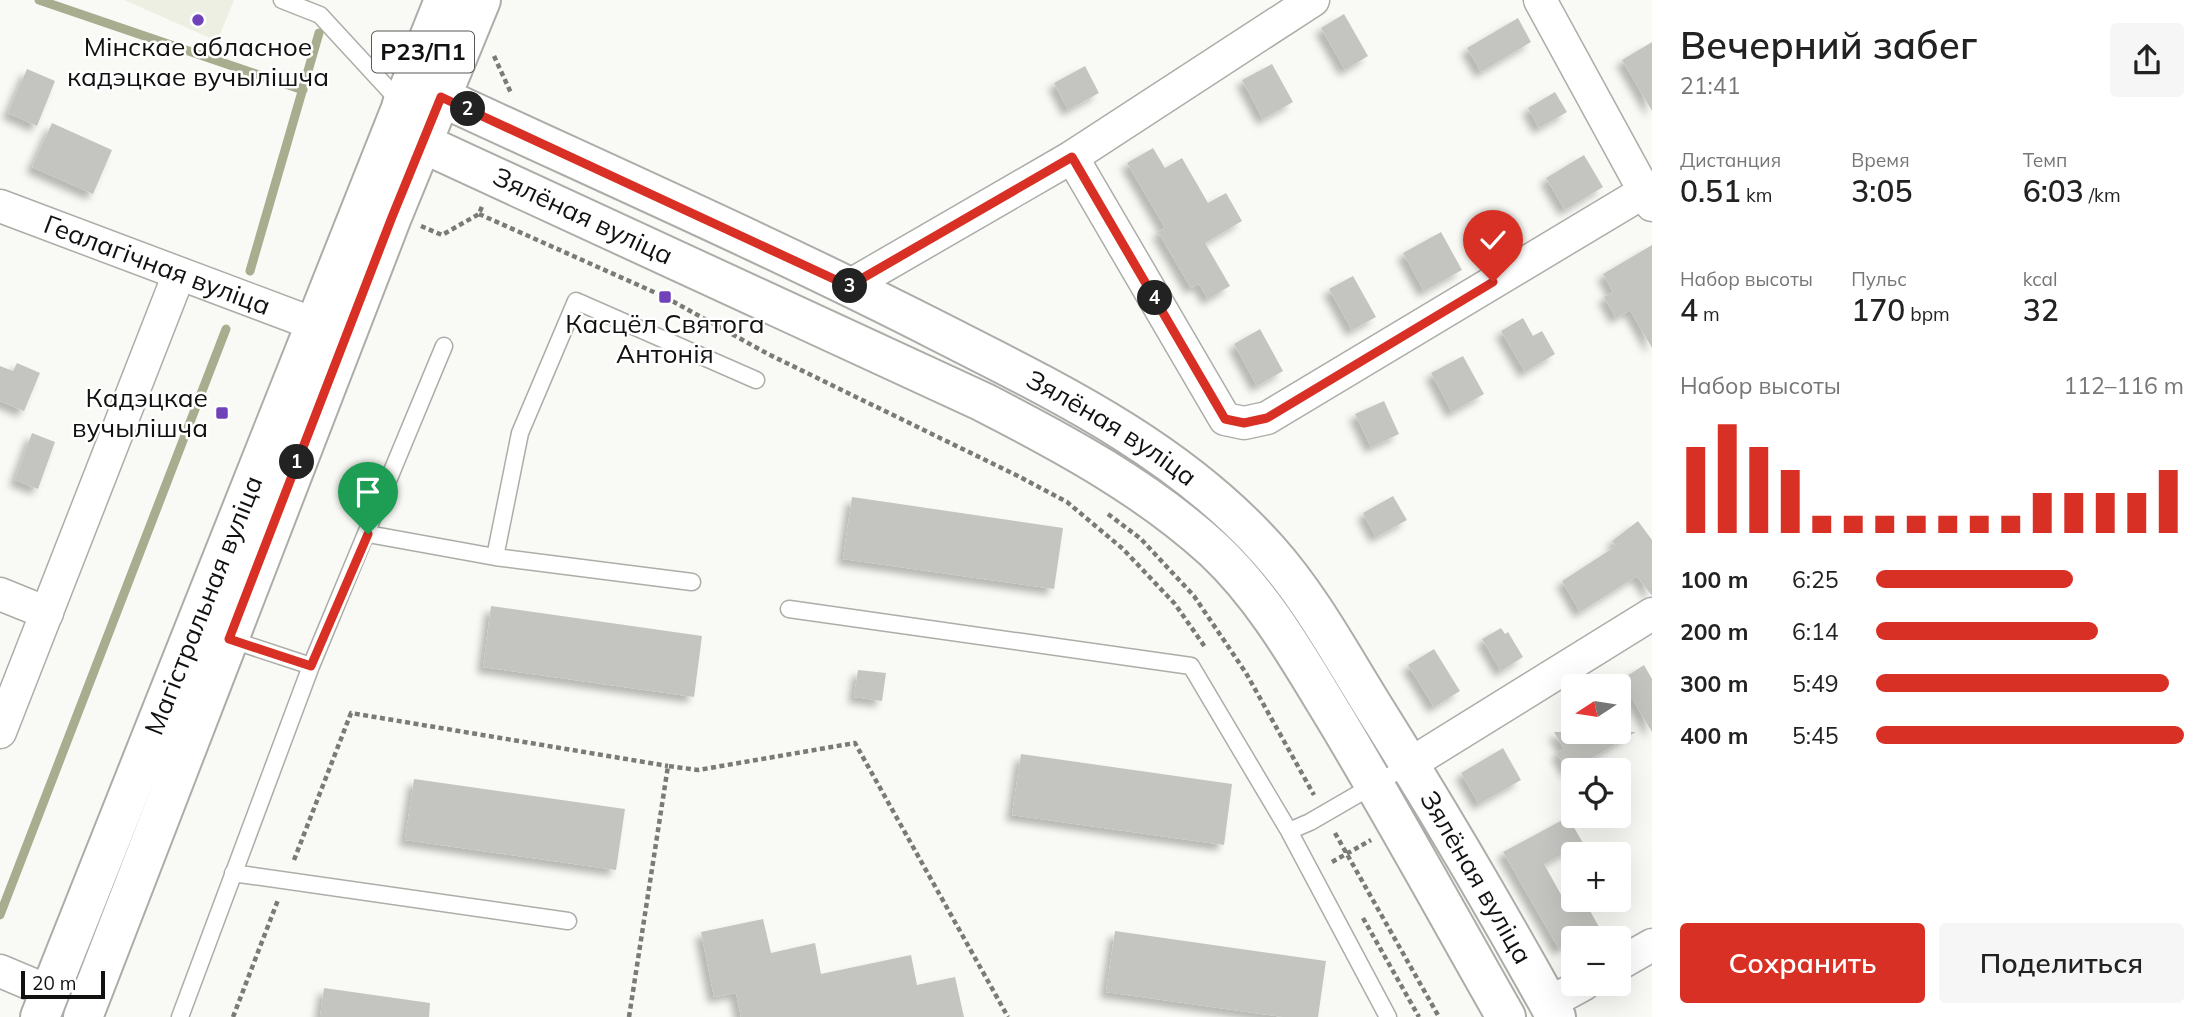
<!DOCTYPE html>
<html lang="ru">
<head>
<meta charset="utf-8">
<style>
  :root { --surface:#fff; --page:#f6f6f6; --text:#222; --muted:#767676; --accent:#d93025 }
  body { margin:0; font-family:Mulish,sans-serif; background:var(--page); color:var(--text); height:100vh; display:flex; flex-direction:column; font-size:26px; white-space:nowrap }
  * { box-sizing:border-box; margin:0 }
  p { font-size:23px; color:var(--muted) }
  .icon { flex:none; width:38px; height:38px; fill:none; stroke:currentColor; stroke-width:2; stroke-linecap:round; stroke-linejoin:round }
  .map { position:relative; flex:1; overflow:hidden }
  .drawer { display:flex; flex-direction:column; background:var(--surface); width:560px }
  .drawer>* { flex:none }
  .needle { width:46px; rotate:258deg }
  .tools { position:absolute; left:1561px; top:674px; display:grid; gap:14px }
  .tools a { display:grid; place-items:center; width:70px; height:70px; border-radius:7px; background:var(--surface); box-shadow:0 7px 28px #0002; font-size:35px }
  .scale { position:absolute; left:21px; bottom:18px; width:84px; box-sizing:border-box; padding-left:7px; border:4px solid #111110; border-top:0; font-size:19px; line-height:24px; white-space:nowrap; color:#111110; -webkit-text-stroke:5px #fff; paint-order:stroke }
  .pin { position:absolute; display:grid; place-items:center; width:60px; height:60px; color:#fff; margin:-72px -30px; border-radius:50% 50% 50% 0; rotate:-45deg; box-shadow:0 0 7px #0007 }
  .pin .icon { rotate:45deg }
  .km { position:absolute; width:35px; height:35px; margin:-18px; border-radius:50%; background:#222; color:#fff; font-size:19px; line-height:35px; text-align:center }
  .round { display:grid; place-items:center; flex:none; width:74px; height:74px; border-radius:7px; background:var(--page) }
  .head { display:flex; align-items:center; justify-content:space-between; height:119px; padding:0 28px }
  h1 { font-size:38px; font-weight:600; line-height:52px }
  .metrics { display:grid; grid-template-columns:repeat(3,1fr); gap:10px; height:119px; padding:7px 28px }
  .metrics div { display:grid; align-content:center }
  .metrics b { font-size:30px; font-weight:600 }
  .metrics small { font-size:19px; font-weight:400 }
  .metrics p { font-size:19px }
  .chart { height:196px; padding:14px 28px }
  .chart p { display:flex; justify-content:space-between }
  .chart svg { width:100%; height:126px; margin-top:7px; stroke:var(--accent); stroke-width:6 }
  .action { display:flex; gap:14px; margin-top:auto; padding:14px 28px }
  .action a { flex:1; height:80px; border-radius:7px; background:var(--accent); color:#fff; font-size:28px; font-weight:600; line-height:80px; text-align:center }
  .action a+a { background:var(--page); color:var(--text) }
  ul { padding:0 28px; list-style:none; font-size:23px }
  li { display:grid; grid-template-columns:112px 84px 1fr; align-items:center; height:52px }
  li i { height:18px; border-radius:9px; background:var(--accent) }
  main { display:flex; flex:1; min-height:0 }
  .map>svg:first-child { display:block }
</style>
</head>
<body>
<main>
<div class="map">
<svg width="1652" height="1017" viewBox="0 0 1652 1017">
  <defs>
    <filter id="shadow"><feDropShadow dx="-6" dy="6" stdDeviation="3.5" flood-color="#0004"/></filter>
  </defs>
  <rect width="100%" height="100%" fill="#f9faf5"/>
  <!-- built -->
  <path fill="#edefe3" d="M124 0H234L217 41Z"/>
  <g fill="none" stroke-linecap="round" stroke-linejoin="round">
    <!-- stream -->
    <path stroke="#a7ad8e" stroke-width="9" d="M39 0 303 90
      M250 271 319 33
      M0 915 226 329"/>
  </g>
  <!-- building -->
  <path fill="#c4c5c1" filter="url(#shadow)" d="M1344 14 1368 56 1345 70 1321 28Z
    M1518 18 1531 42 1481 72 1467 48Z
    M1652 42V111L1622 60Z
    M1272 64 1293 102 1263 119 1242 80Z
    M1085 66 1099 93 1068 110 1054 83Z
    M27 69 55 81 37 126 8 113Z
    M1555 92 1567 112 1539 128 1528 108Z
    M52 123 112 150 93 194 32 167Z
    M1153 148 1165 168 1182 158 1208 203 1226 193 1242 221 1205 243 1230 286 1208 299 1199 284 1191 288 1158 232 1165 228 1127 163Z
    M1584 155 1603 187 1565 210 1546 178Z
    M1441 232 1462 270 1424 291 1403 253Z
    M1652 245V348L1630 310 1616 318 1604 297 1613 292 1603 274Z
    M1353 276 1376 317 1352 330 1329 289Z
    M1523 318 1533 336 1542 331 1555 354 1525 372 1501 331Z
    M1260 329 1283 371 1257 386 1234 344Z
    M1463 356 1484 394 1452 412 1431 373Z
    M17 363 40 373 24 411 0 401V366L13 371Z
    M1384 401 1399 434 1371 447 1355 414Z
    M32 433 55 442 38 489 15 480Z
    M1393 496 1407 520 1376 537 1363 513Z
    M852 497 1063 528 1054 589 843 559Z
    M1638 521 1652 540V596L1637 576 1580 612 1562 581 1616 546 1612 541Z
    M491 606 702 636 694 697 483 667Z
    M1501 628 1505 634 1508 632 1523 657 1501 671 1482 639Z
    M1434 649 1460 691 1434 707 1408 665Z
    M1644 665 1652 679V732L1621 680Z
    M858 670 886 673 882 701 854 697Z
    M1554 732H1636L1568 772 1557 753 1564 749Z
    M1503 748 1521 780 1479 804 1461 773Z
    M1021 754 1232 784 1224 845 1012 815Z
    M414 779 625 809 616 870 405 840Z
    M1568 817 1583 843 1544 864 1564 900H1584L1599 927 1579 938H1573V941L1559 949 1503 852Z
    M763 919 771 953 815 943 821 974 911 955 917 985 955 977 964 1017H741L736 993 714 997 701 932Z
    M1115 931 1326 961 1318 1017H1283L1106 992Z
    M324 988 430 1003 429 1017H320Z"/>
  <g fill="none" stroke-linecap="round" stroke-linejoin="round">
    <!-- service casing -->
    <g stroke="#acada8" stroke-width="19">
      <path id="service" d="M282 0 320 15 402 104
        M368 534 495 557 692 582
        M495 557 520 433 576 301 756 380
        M789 609 1191 666 1289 831 1310 822 1410 764
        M229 639 311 666
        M1289 831 1388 1017
        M233 873 568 921
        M180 1017 311 666 444 346"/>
    </g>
    <!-- minor casing -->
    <g stroke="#acada8" stroke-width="35">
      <g id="minor">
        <path d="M1540 0 1652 205"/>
        <path d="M1072 157 1225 419 1244 423 1267 418 1652 187"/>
        <path id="s1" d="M0 206 314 324"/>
        <path d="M849 286 1072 157 1313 0"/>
        <path d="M0 594 47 613"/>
        <path d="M0 732 179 274"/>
        <path d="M1410 764 1652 614"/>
        <path d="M1619 964 1652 945"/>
        <path d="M0 971 50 992"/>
        <path d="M1549 1003 1584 984"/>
      </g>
    </g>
    <!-- tertiary casing -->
    <g stroke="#acada8" stroke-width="42">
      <g id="tertiary">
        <path id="s2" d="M1506 1017C1449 917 1394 816 1335 718 1299 659 1265 598 1214 550 1146 488 1065 444 983 402L422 143 402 104 441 97C607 174 775 248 938 331 1056 391 1178 449 1268 550 1310 597 1340 653 1373 706 1437 808 1498 912 1556 1017"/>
      </g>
    </g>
    <!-- primary casing -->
    <g stroke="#acada8" stroke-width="42">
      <g id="primary">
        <path id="s3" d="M40 1017 444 0"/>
        <path d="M83 1017 392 217 481 0"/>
      </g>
    </g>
    <!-- path -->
    <path stroke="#7a7a77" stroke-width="4.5" stroke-dasharray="5 3.5" stroke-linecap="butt" d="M494 56 511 93
      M479 214 665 297 768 354 1018 476 1067 502 1123 549 1175 604 1205 647
      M421 226 442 235 479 214 483 204
      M1108 514 1141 539 1194 596 1246 673 1314 795
      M1335 833 1439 1017
      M294 860 351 713 668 766
      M1332 862 1371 840
      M1363 918 1419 1017
      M233 1017 278 900
      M629 1017 668 766 698 770 855 743 1008 1017"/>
    <!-- service -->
    <use href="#service" stroke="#fff" stroke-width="16"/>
    <!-- minor -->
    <use href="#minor" stroke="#fff" stroke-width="32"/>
    <!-- tertiary -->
    <use href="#tertiary" stroke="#fff" stroke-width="38"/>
    <!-- primary -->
    <use href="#primary" stroke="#fff" stroke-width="38"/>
  </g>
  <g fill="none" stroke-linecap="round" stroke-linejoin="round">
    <!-- route casing -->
    <g stroke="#fff" stroke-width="14">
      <path id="route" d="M368 534 311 666 229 639 392 217 441 97 849 286 1072 157 1225 419 1244 423 1267 418 1493 282"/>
    </g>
    <!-- route -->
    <use href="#route" stroke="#d93025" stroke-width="9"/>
  </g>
  <!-- markers -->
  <g fill="#6f42ba" stroke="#fff" stroke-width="2.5">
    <circle cx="198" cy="20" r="7"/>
    <rect x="658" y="290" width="14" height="14" rx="3.5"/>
    <rect x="215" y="406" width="14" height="14" rx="3.5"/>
  </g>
  <g text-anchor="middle" stroke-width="5" stroke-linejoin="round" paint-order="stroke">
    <!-- shield labels -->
    <rect fill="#fff" stroke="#585858" stroke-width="2" x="372" y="31.5" width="102" height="41" rx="5"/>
    <g font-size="24" font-weight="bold" fill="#111110">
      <text x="423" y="60">Р23/П1</text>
    </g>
    <!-- poi labels -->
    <g font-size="26" fill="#111110" stroke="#fff">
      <text x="198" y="56">Мінскае абласное<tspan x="198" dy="30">кадэцкае вучылішча</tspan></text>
      <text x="665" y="333">Касцёл Святога<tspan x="665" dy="30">Антонія</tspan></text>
      <text x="208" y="407" text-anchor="end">Кадэцкае<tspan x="208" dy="30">вучылішча</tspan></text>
    </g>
    <!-- street labels -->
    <g font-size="26" fill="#111110" stroke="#fff">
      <text transform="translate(583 216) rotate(25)" y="9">Зялёная вуліца</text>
      <text dy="9" stroke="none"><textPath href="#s1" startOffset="168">Геалагічная вуліца</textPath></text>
      <text dy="9" stroke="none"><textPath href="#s2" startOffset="2277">Зялёная вуліца</textPath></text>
      <text dy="9" stroke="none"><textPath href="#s3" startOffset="443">Магістральная вуліца</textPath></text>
      <text dy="9" stroke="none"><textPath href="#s2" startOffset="2865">Зялёная вуліца</textPath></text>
    </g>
  </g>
</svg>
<div class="tools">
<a><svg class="needle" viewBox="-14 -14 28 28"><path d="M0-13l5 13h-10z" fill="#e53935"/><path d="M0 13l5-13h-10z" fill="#767676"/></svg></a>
<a><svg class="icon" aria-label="locate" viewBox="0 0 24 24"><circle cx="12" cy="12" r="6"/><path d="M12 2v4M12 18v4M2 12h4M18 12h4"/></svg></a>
<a>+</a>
<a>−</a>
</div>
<div class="scale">20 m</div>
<div class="pin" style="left:368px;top:534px;background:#1e9e55"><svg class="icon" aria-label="arrive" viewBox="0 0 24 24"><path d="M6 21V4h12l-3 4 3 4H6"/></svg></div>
<div class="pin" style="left:1493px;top:282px;background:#d93025"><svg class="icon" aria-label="check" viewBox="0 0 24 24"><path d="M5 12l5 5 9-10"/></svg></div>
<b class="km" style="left:297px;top:462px">1</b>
<b class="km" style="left:468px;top:109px">2</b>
<b class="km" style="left:850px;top:286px">3</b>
<b class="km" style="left:1155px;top:298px">4</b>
</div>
<section class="drawer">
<div class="head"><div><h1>Вечерний забег</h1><p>21:41</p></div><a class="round"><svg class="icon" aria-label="share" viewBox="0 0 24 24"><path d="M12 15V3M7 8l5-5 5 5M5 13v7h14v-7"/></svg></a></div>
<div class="metrics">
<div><p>Дистанция</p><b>0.51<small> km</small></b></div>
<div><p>Время</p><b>3:05</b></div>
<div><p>Темп</p><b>6:03<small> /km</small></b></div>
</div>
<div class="metrics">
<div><p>Набор высоты</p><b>4<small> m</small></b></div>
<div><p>Пульс</p><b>170<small> bpm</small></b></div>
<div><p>kcal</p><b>32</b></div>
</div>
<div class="chart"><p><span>Набор высоты</span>112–116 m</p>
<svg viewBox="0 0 160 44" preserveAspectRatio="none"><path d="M5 44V14M15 44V6M25 44V14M35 44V22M45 44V38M55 44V38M65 44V38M75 44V38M85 44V38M95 44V38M105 44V38M115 44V30M125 44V30M135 44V30M145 44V30M155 44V22"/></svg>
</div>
<ul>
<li><b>100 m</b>6:25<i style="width:64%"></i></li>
<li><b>200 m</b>6:14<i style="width:72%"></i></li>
<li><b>300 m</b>5:49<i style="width:95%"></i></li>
<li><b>400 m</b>5:45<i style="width:100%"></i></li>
</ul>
<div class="action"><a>Сохранить</a><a>Поделиться</a></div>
</section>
</main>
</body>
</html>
